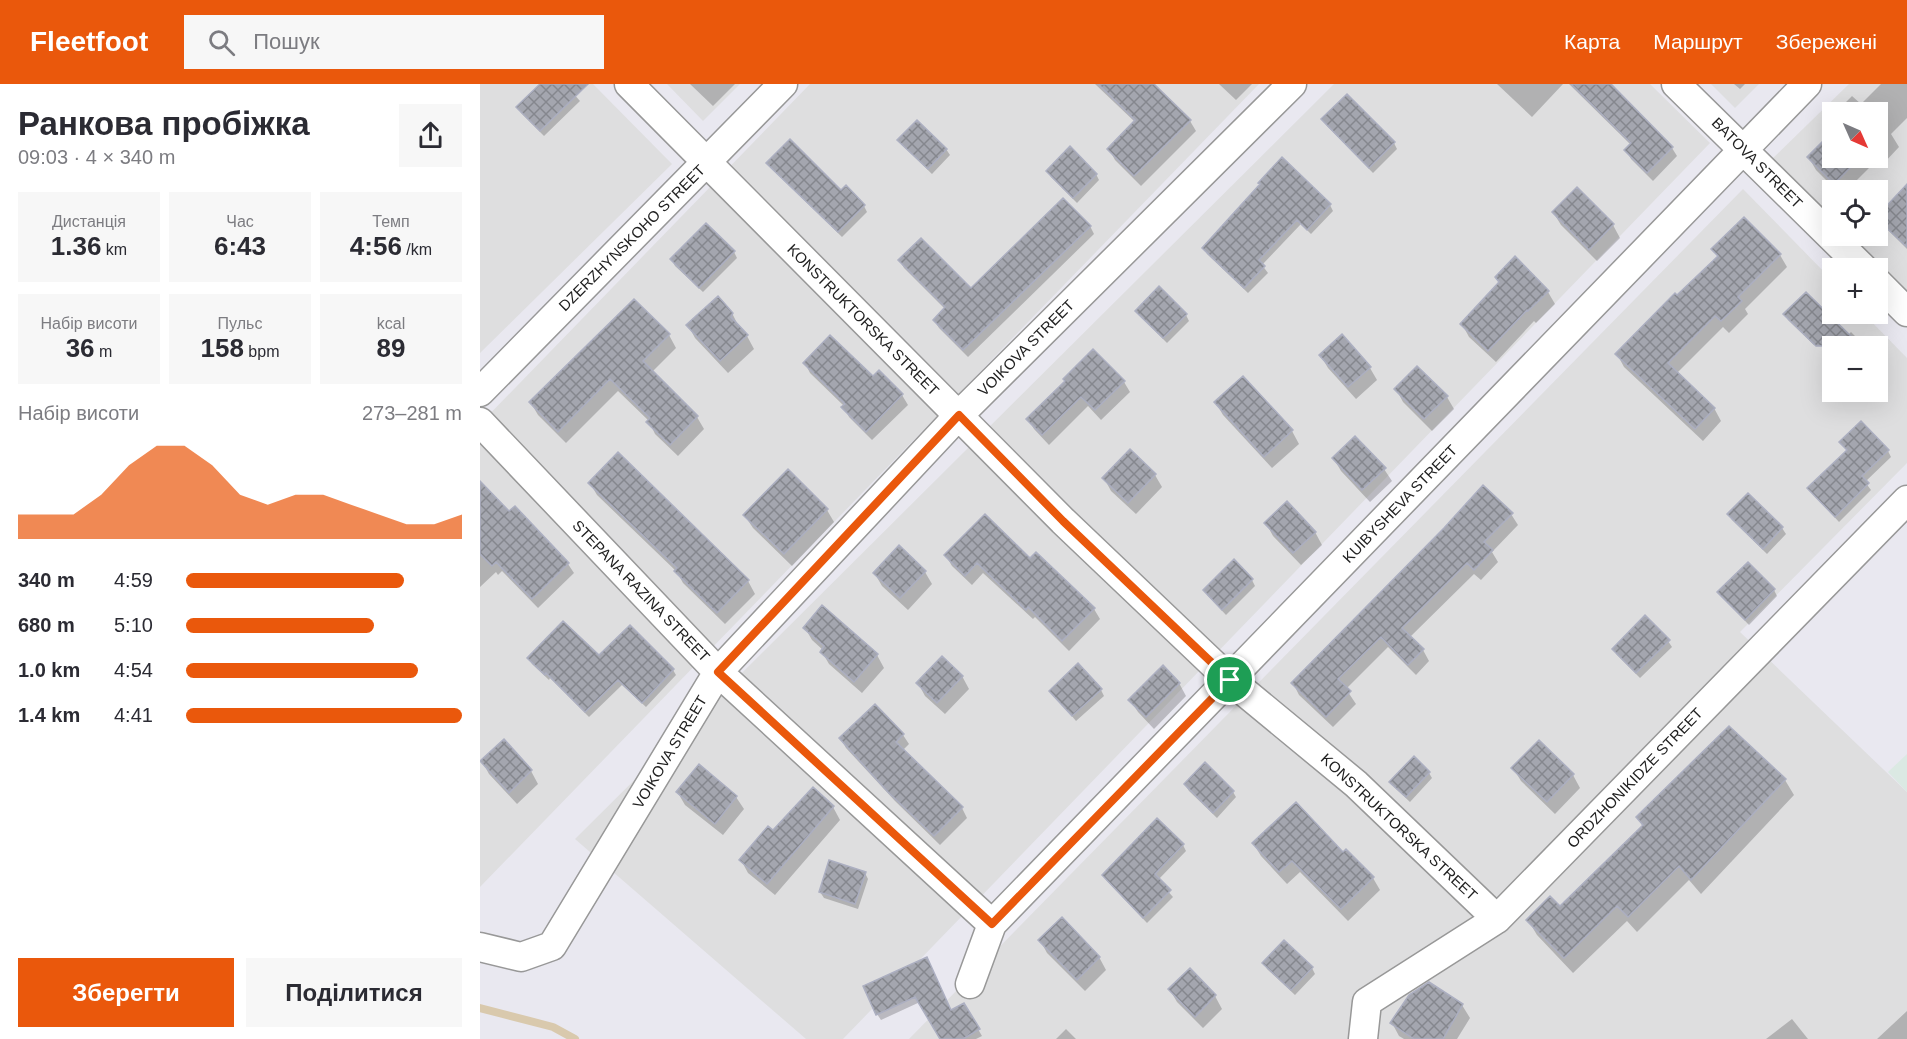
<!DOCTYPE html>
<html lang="uk">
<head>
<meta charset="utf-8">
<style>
  :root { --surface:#fff; --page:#f7f7f7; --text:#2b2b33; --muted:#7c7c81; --accent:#ea580c }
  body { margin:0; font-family:Helvetica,sans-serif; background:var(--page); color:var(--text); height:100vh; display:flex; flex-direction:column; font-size:22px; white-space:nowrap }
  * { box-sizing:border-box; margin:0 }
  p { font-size:20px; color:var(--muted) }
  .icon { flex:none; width:33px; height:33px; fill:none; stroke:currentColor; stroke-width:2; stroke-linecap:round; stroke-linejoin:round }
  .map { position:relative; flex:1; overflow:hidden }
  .sheet { display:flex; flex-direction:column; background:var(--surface); width:480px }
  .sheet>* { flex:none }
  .needle { width:39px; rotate:135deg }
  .tools { position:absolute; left:1342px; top:18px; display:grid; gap:12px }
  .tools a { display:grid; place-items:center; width:66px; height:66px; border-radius:0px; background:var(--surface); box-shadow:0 6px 24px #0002; font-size:30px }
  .pin { position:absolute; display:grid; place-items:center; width:51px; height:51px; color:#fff; margin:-26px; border:3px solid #fff; border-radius:50%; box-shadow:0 2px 6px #0007 }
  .round { display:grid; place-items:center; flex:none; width:63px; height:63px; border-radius:0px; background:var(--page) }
  .summary { display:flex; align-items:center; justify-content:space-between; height:102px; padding:0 18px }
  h1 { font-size:33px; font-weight:600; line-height:45px }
  .figures { display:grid; grid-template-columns:repeat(3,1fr); gap:9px; height:102px; padding:6px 18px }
  .figures div { display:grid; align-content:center; border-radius:0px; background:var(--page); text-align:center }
  .figures b { font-size:26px; font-weight:600 }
  .figures small { font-size:16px; font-weight:400 }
  .figures p { font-size:16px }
  .chart { height:168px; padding:12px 18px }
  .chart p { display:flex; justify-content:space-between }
  .chart svg { width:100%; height:108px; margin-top:6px; fill:var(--accent); opacity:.7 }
  .action { display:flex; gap:12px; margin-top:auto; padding:12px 18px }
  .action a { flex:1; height:69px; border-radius:0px; background:var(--accent); color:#fff; font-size:24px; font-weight:600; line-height:69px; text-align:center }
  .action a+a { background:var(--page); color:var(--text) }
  ul { padding:0 18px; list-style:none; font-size:20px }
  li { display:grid; grid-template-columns:96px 72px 1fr; align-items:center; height:45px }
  li i { height:15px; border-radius:8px; background:var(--accent) }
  header { display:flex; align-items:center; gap:36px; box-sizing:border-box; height:84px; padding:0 30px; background:var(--accent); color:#fff }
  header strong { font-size:28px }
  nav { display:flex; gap:33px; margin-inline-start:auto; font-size:21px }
  .search { width:420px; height:54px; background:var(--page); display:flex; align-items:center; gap:15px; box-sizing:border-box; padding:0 21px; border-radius:0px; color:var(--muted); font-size:22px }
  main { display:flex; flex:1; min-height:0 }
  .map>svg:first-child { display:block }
</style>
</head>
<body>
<header>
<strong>Fleetfoot</strong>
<div class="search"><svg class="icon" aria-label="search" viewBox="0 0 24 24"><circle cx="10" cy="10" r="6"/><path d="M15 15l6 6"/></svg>Пошук</div>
<nav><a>Карта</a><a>Маршрут</a><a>Збережені</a></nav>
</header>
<main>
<section class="sheet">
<div class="summary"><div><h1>Ранкова пробіжка</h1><p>09:03 · 4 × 340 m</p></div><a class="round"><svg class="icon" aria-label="share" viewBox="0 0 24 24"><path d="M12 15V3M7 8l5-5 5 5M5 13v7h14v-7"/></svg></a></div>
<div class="figures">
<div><p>Дистанція</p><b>1.36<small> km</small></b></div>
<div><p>Час</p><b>6:43</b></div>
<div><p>Темп</p><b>4:56<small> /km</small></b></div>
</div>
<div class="figures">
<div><p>Набір висоти</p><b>36<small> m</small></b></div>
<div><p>Пульс</p><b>158<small> bpm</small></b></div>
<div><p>kcal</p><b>89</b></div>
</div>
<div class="chart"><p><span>Набір висоти</span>273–281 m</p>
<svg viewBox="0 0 160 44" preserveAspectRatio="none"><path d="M0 44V34L10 34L20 34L30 26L40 14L50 6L60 6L70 14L80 26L90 30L100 26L110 26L120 30L130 34L140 38L150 38L160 34V44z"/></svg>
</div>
<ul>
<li><b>340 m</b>4:59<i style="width:79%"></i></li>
<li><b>680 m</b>5:10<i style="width:68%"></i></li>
<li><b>1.0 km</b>4:54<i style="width:84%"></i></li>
<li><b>1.4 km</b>4:41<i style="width:100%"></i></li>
</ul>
<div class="action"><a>Зберегти</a><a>Поділитися</a></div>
</section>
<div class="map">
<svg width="1427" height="955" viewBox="0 0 1427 955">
  <defs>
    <pattern id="building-cross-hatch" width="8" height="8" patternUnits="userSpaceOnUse" patternTransform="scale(1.5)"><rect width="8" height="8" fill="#a4a6af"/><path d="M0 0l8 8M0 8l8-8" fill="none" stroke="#85878e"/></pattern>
  </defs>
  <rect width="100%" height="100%" fill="#e9e8f0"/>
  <!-- residential -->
  <path fill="#dededf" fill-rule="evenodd" d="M0 0H113L192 80 0 269Z
    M187 0H260L223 37Z
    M330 0H779L0 803V340Z
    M854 0H1170L1230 59 363 955H326L95 755Z
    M1231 0H1279L1255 24Z
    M1369 0H1427V209L1369 152H1398V106H1353V135L1292 75ZM1353 28H1398V74H1353Z
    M1263 105 1353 197V230H1384L1427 274V379L1260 548 1427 708V955H429ZM1353 262H1398V308H1353Z"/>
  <!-- industrial -->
  <path fill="#dbe9e3" d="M1427 670V708L1408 688Z"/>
  <!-- shadow -->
  <path fill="#0003" d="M62 0H85L100 17 64 52 41 29 38 23Z
    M210 0H255L233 22Z
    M615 0H662L710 37 716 47 661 102 635 76 629 65 655 38Z
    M739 0H772L756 16Z
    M1017 0H1083L1052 33Z
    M1089 0H1128L1192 64 1197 72 1173 97 1151 75 1146 66 1151 61Z
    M1254 0H1265L1260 5Z
    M1401 0H1427V34L1411 50 1419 63 1404 79 1399 74 1367 106H1356L1336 86 1329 74 1353 49V74H1398V28L1357 27 1372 12 1381 20Z
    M867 12 914 59 917 65 893 89 846 41 843 35Z
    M419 56 466 65 470 71 452 90 423 62Z
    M288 80 361 108 366 103 384 122 387 128 362 153 292 85Z
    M568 87 616 90 619 96 597 119 571 93Z
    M1427 102V165L1398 136V133Z
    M1097 105 1133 141 1140 154 1117 177 1081 141 1073 128Z
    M850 121 853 127 831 150 821 140 782 181 788 189 768 209 727 170 724 164Z
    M610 142 614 150 488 273 459 244 454 236 465 225 424 184 420 177 491 206Z
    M1233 166 1300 171 1307 183 1265 225 1268 230 1249 249 1243 243 1197 289 1234 324 1241 337 1223 357 1144 283 1137 270 1238 173Z
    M254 168 257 174 223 208 195 182 192 176Z
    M1020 200 1068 208 1075 220 1056 239 1054 237 1016 278 989 253 982 240Z
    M154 217 189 251 196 264 172 288 217 333 224 345 198 372 175 350 169 337 138 307 86 359 58 331 51 319Z
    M657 227 706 231 709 237 687 259 661 233Z
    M252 229 259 243 267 252 274 265 248 289 215 254 208 241Z
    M1305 230 1368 251 1371 248 1385 262H1353V271L1339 256 1334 261 1308 236Z
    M841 272 890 284 897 296 876 315 848 284Z
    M1398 276 1406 286 1398 294Z
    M325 279 393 294 399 288 422 311 428 321 392 356 369 333 364 322 330 289Z
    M586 297 644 298 650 308 621 336 608 322 569 361 554 345 548 335Z
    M916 305 967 313 974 325 952 347 923 318Z
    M736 319 812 347 819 360 792 384 743 331Z
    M1361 358 1408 367 1411 373 1385 398 1391 406 1359 438 1333 410 1329 405 1368 367Z
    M138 370 268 497 275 510 245 540 203 499 197 488 117 411 110 399Z
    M854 375 904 385 912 397 890 418 861 387Z
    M675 391 682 403 656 430 631 407 624 394Z
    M0 400 29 429 88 480 94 489 58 524 22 487 18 491 16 488 0 503Z
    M1268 411 1302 444 1306 450 1287 470 1252 436 1249 431Z
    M347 426 354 438 312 482 273 444 265 432Z
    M1031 430 1038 441 1012 468 1018 478 1001 496 994 490 930 553 943 566 949 577 936 591 908 563 866 605 876 620 853 643 819 611 813 599Z
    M786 439 835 448 842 461 821 481 793 452Z
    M466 472 551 476 614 525 620 535 589 567 555 533 553 535 503 489 492 501 472 482Z
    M1268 480 1294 506 1297 512 1269 541 1243 514 1239 509Z
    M445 488 452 500 428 526 402 502 395 490Z
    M772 496 775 502 746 531 728 512 725 507Z
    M342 524 397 571 404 584 382 609 349 580 342 568 343 566 332 556 325 544Z
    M1188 557 1192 563 1160 594 1137 571 1133 565Z
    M119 573 193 586 196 591 166 623 142 601 109 633 70 594 69 596 52 580 49 574Z
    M482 592 489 605 465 630 445 612 438 599Z
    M699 599 706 612 674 645 658 628 650 616Z
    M621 606 624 612 596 637 571 607Z
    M423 651 429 660 423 666 482 724 487 734 460 761 415 717 366 664 361 655Z
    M24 657 51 687 58 700 37 720 9 690 2 677Z
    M1033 684 1093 691 1100 704 1075 730 1041 697Z
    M949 689 952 694 930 718 915 704 911 699Z
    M1305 696 1314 711 1221 810 1209 796 1157 848 1147 837 1093 889 1057 851 1048 836 1080 824 1163 743 1158 734Z
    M705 701 753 708 756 713 737 734 709 707Z
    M198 709 256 713 264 725 243 751 205 721Z
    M353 723 360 736 295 811 268 789 261 776Z
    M773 759 863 770 893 794 900 806 868 837 820 788 807 800 781 772Z
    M703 761 706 767 678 796 693 813 667 839 627 797 623 791Z
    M385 789 388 795 378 825 344 814 340 808Z
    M560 856 619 873 626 886 605 907 567 869Z
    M446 875 471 928 484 921 502 952 496 955H461L440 918 401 936 397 930Z
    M784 879 832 884 835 890 815 911 787 885Z
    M710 886 735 912 742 925 723 944 697 918 690 906Z
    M982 921 990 934 977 955H924L919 952 912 939Z
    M1427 927V955H1397Z
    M1312 935 1328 955H1286Z
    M586 945 596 955H576Z"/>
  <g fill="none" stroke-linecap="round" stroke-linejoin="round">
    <!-- stream -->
    <path stroke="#d9c9ad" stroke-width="8" d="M0 924 73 943 95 955"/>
  </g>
  <!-- building -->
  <path fill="url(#building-cross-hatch)" stroke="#acafc1" stroke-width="1.5" d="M60 0H108L60 47 36 23Z
    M618 0H674L711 36 654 92 627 65 655 36Z
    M1091 0H1131L1193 63 1167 89 1144 66 1151 59Z
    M867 10 915 58 889 84 841 35Z
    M437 36 467 65 448 85 417 56Z
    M1353 47V74H1380L1354 100 1327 73Z
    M310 55 361 106 366 101 385 121 358 148 286 79Z
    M590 62 617 90 593 114 566 87Z
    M802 73 851 120 827 146 817 136 779 176 785 182 764 204 722 164 780 100 778 99Z
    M1427 100V163L1398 136V131Z
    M1097 103 1134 140 1109 166 1072 128Z
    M583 114 611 142 483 266 453 236 465 223 418 176 441 154 491 204Z
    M1264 133 1301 170 1258 213 1262 217 1241 237 1235 232 1188 279 1235 324 1215 345 1135 270 1195 209 1197 211 1238 172 1231 165Z
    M226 139 255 167 219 204 190 175Z
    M1035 172 1069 207 1048 227 1047 226 1008 267 980 240 1019 198 1015 193Z
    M679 202 707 230 683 254 655 227Z
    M1326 208 1381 262H1336L1303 230Z
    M238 212 253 229 251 233 268 251 240 277 206 241Z
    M154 215 190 250 163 277 218 332 190 361 166 338 170 334 130 295 78 348 49 318Z
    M862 250 891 283 868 303 839 271Z
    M350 251 393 292 399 286 423 310 386 348 361 323 365 320 323 279Z
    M613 265 645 297 615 326 601 313 562 351 546 335 585 297 583 295Z
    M937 282 968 312 944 335 914 305Z
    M763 292 813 346 784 373 734 318Z
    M1381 337 1409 366 1382 392 1389 399 1355 433 1327 404 1367 366 1359 358Z
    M875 352 906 384 882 406 852 374Z
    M650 365 676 390 648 419 622 394Z
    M138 368 269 496 237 529 194 487 197 484 108 399Z
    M308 385 348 425 304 470 263 431Z
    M0 397 29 427 35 422 89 479 52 515 16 478 12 482 0 470Z
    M1003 401 1033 429 1004 458 1013 466 994 486 987 479 922 544 944 565 928 581 901 553 858 595 871 607 846 633 811 599 964 444Z
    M1268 409 1303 443 1283 465 1247 430Z
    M807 417 836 448 813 469 784 439Z
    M505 430 550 474 556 468 615 524 582 557 548 523 546 526 497 479 485 492 464 471Z
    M419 461 446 487 420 514 393 489Z
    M754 475 773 495 742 526 723 506Z
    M1268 478 1295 505 1265 536 1237 508Z
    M342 521 398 570 374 598 340 568 344 562 323 544Z
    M1165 531 1190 556 1156 589 1132 565Z
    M83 537 119 571 150 541 194 585 162 619 138 596 105 628 66 589 65 591 47 574Z
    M462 572 483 592 457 619 436 599Z
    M598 579 622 605 592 632 569 607Z
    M683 581 700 599 666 633 648 616Z
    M395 620 424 650 416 658 483 723 454 752 408 708 359 654Z
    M1249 642 1306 695 1211 796 1199 782 1148 833 1137 822 1084 874 1046 836 1070 812 1080 822 1163 741 1156 733Z
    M24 655 52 686 29 709 0 677Z
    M1059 656 1094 690 1067 718 1031 684Z
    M934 672 950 688 926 713 909 698Z
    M725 678 754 707 733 729 704 700Z
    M219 680 257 712 235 740 196 708Z
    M333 703 354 722 287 800 259 776 288 742 293 746Z
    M816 718 863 768 866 765 894 793 861 825 812 777 799 788 772 759Z
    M677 734 704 760 675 790 691 806 663 834 622 791Z
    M349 776 386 788 375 820 339 808Z
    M582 833 620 873 597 896 558 856Z
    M804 856 833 883 811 906 782 879Z
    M447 873 471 926 484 919 500 945 483 955H460L435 913 396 931 383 902Z
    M710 884 736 911 715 933 688 905Z
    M949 898 983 920 963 955H934L910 939 929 911Z"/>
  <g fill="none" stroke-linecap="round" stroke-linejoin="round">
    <!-- minor casing -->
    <g stroke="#989898" stroke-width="31">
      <path id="minor" d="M149 0 583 437 750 596 876 700 1017 835
        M1196 0 1383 184
        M1398 199 1427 228
        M0 308 303 0
        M0 338 238 588 512 840
        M0 863 41 873 72 862 238 588 479 331 812 0
        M490 900 512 840 1327 0
        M883 955 887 918 1017 835 1427 416"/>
    </g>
    <!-- minor -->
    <use href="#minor" stroke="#fff" stroke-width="28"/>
  </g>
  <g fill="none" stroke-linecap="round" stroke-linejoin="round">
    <!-- route casing -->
    <g stroke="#fff" stroke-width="12">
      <path id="route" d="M479 331 583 437 750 596 512 840 238 588Z"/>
    </g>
    <!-- route -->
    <use href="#route" stroke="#ea580c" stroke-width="8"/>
  </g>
  <g text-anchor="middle" stroke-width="4.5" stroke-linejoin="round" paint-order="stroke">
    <!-- street labels -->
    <g font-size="15" fill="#212121" stroke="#fff">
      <text transform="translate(1277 79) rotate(45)" y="5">BATOVA STREET</text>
      <text transform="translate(152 154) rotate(-45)" y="5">DZERZHYNSKOHO STREET</text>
      <text transform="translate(383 236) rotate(45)" y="5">KONSTRUKTORSKA STREET</text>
      <text transform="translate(546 264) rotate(-45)" y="5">VOIKOVA STREET</text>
      <text transform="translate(920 420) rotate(-46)" y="5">KUIBYSHEVA STREET</text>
      <text transform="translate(161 507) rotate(46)" y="5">STEPANA RAZINA STREET</text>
      <text transform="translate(190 668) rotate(-59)" y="5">VOIKOVA STREET</text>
      <text transform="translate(1155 694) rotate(-46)" y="5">ORDZHONIKIDZE STREET</text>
      <text transform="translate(919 743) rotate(43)" y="5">KONSTRUKTORSKA STREET</text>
    </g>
  </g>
</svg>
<div class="tools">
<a><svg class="needle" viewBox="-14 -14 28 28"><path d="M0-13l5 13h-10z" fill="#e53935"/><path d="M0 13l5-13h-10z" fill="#7c7c81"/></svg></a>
<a><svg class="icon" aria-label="locate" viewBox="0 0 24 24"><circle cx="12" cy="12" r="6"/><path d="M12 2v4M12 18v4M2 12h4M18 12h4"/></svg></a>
<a>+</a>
<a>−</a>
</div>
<div class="pin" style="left:750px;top:596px;background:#1e9e55"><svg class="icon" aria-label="arrive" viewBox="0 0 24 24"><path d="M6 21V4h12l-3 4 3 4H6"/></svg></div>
</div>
</main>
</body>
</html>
